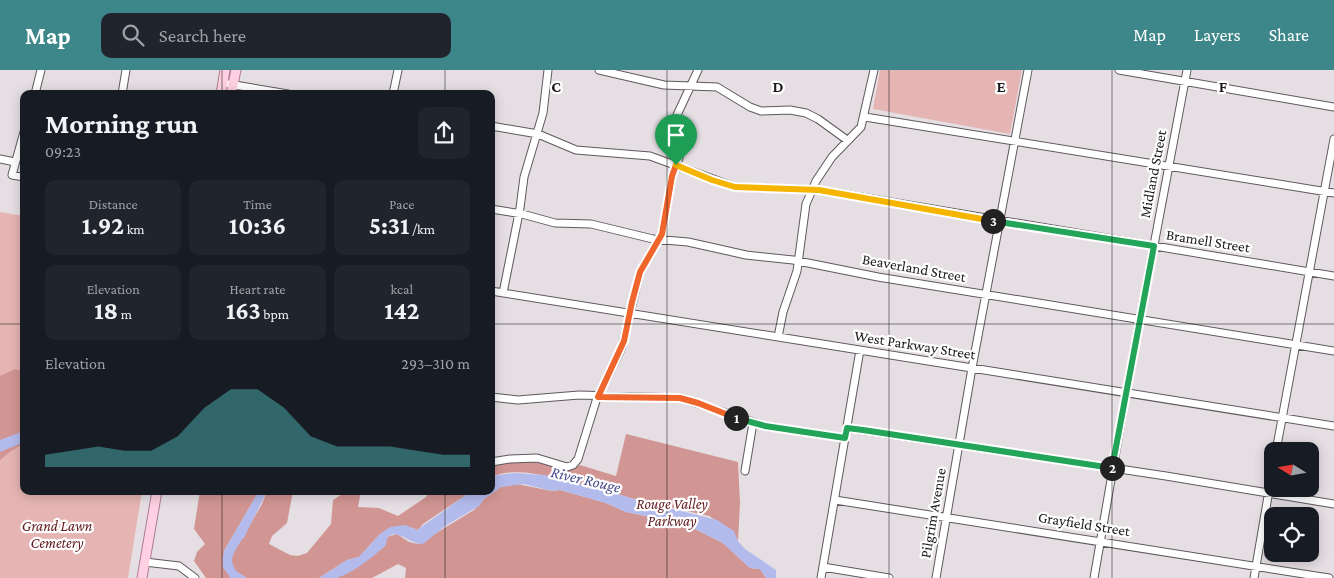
<!DOCTYPE html>
<html lang="en">
<head>
<meta charset="utf-8">
<style>
  :root { --surface:#171b24; --page:#20242c; --text:#f1f3f6; --muted:#9ea1a6; --accent:#3d868a }
  body { margin:0; font-family:"Crimson Pro",serif; background:var(--page); color:var(--text); height:100vh; display:flex; flex-direction:column; font-size:19px; white-space:nowrap }
  * { box-sizing:border-box; margin:0 }
  p { font-size:16px; color:var(--muted) }
  .icon { flex:none; width:28px; height:28px; fill:none; stroke:currentColor; stroke-width:2; stroke-linecap:round; stroke-linejoin:round }
  .map { position:relative; flex:1; overflow:hidden }
  .sheet { position:absolute; left:20px; top:20px; width:475px; height:405px; display:flex; flex-direction:column; background:var(--surface); border-radius:10px; box-shadow:0 2px 12px #0003 }
  .sheet>* { flex:none }
  .needle { width:32px; rotate:281deg }
  .tools { position:absolute; left:1264px; top:372px; display:grid; gap:10px }
  .tools a { display:grid; place-items:center; width:55px; height:55px; border-radius:10px; background:var(--surface); box-shadow:0 2px 12px #0003; font-size:25px }
  .pin { position:absolute; display:grid; place-items:center; width:42px; height:42px; color:#fff; margin:-51px -21px; border-radius:50% 50% 50% 0; rotate:-45deg; box-shadow:0 0 5px #0007 }
  .pin .icon { rotate:45deg }
  .km { position:absolute; width:25px; height:25px; margin:-12px; border-radius:50%; background:#222; color:#fff; font-size:14px; line-height:25px; text-align:center }
  .round { display:grid; place-items:center; flex:none; width:52px; height:52px; border-radius:10px; background:var(--page) }
  .head { display:flex; align-items:center; justify-content:space-between; height:85px; padding:0 25px }
  h1 { font-size:28px; font-weight:700; line-height:38px }
  .figures { display:grid; grid-template-columns:repeat(3,1fr); gap:8px; height:85px; padding:5px 25px }
  .figures div { display:grid; align-content:center; border-radius:10px; background:var(--page); text-align:center }
  .figures b { font-size:25px; font-weight:700 }
  .figures small { font-size:14px; font-weight:400 }
  .figures p { font-size:14px }
  .chart { height:140px; padding:10px 25px }
  .chart p { display:flex; justify-content:space-between }
  .chart svg { width:100%; height:90px; margin-top:5px; fill:var(--accent); opacity:.7 }
  header { display:flex; align-items:center; gap:30px; box-sizing:border-box; height:70px; padding:0 25px; background:var(--accent); color:#fff }
  header strong { font-size:24px }
  nav { display:flex; gap:28px; margin-inline-start:auto; font-size:18px }
  .search { width:350px; height:45px; background:var(--page); display:flex; align-items:center; gap:12px; box-sizing:border-box; padding:0 18px; border-radius:10px; color:var(--muted); font-size:19px }
  .map>svg:first-child { display:block }
</style>
</head>
<body>
<header>
<strong>Map</strong>
<div class="search"><svg class="icon" aria-label="search" viewBox="0 0 24 24"><circle cx="10" cy="10" r="6"/><path d="M15 15l6 6"/></svg>Search here</div>
<nav><a>Map</a><a>Layers</a><a>Share</a></nav>
</header>
<div class="map">
<svg width="1334" height="508" viewBox="0 0 1334 508">
  <rect width="100%" height="100%" fill="#e5dfe4"/>
  <!-- green -->
  <path fill="#e5b5b3" d="M880 0H1022L1010 64 873 39Z
    M0 142 24 146V421H142L128 508H0Z"/>
  <!-- forest -->
  <path fill="#d19593" d="M15 299 24 302V374L11 381 0 390V306Z
    M626 364 738 392 740 433 738 471 732 460 709 446 630 428 602 419 587 418 585 415C559 409 517 395 491 407V396C506 391 524 391 539 393 555 396 565 406 580 395L616 406Z
    M517 414 552 421 560 420 606 433 626 442 685 454 723 473 750 498 760 499 766 508H405L406 498 398 494 372 508H336L360 494 384 477 387 467 397 464 409 472 418 474 474 440 484 429 501 417Z
    M200 421H259L224 481 223 497 231 508H206L194 491 197 482 205 474 194 459Z
    M267 421H293L287 453 272 466 269 474 290 485 298 486 307 483 331 454 333 430 347 421H361L358 437 379 438 398 446 426 427 430 421H476L466 425 423 454 418 460 409 457 380 464 359 487 347 490 319 508H247L229 497 228 479 232 474 241 470 262 434Z"/>
  <!-- water -->
  <path fill="#b3bbed" d="M24 361V372L0 382V370Z
    M514 403 544 405 585 415 587 418 602 419 630 428 717 450 734 461 738 471 745 479 776 500V508H766L760 499 750 498 723 473 685 454 626 442 606 433 560 420 552 421 524 414 501 417 484 429 479 436 445 456 423 474C412 475 400 461 391 465 385 467 388 474 384 477 372 487 351 505 335 508 330 508 324 508 319 508L347 490 359 487 380 464 390 457 405 455 417 460 466 425 476 421H491L492 406Z
    M259 421H267L244 468 232 474 227 485 229 497 247 508H231L223 497 224 481Z"/>
  <g fill="none" stroke-linecap="round" stroke-linejoin="round">
    <!-- river -->
    <path stroke="#b3bbed" stroke-width="9" d="M237 508C219 491 230 480 241 463"/>
    <!-- minor casing -->
    <g stroke="#5e595d" stroke-width="9">
      <path id="minor" d="M599 0 664 15 717 17 750 37 761 41 790 40 806 43 818 49 847 70
        M1119 0 1334 37
        M229 14 288 24
        M35 24 41 0
        M122 24 126 0
        M393 24 398 0
        M865 47 1334 123
        M491 56 538 64 576 80 650 86 735 117 819 120 1334 206
        M24 62 12 105 24 107
        M0 89 15 92
        M491 139 522 144 555 153 591 154 653 169 688 172 746 185 793 190 878 207 1334 281
        M491 221 1334 356
        M503 223 520 138 524 107 543 43 548 0
        M778 267 783 242 797 201 806 134 816 111 832 87 861 57 874 0
        M491 327 518 330 579 325 681 328 765 356 845 368
        M847 358 1166 406 1334 434
        M1276 381 1334 69
        M491 392 510 389 537 388 567 397 573 395 578 389 596 331 622 277 640 202 662 164 672 106 679 88 677 45 698 0
        M745 401 753 353
        M835 430 1329 508
        M145 492 179 496 195 508
        M823 497 889 508
        M821 508 860 280
        M936 508 972 298 1028 0
        M1094 508 1125 329 1187 0
        M1254 508 1272 403"/>
    </g>
    <!-- major casing -->
    <g stroke="#af7c8f" stroke-width="11">
      <path id="major" d="M221 24 225 0
        M231 24 236 0
        M142 508 157 421"/>
    </g>
    <!-- minor -->
    <use href="#minor" stroke="#fff" stroke-width="7"/>
    <!-- major -->
    <use href="#major" stroke="#fed0e1" stroke-width="9"/>
  </g>
  <g fill="none" stroke-linecap="round" stroke-linejoin="round">
    <!-- split-1 casing -->
    <g stroke="#fff" stroke-width="10">
      <path id="split-1" d="M676 95 672 106 662 164 640 202 632 232 624 271 598 327 680 328 698 333 736 348"/>
    </g>
    <!-- split-2 casing -->
    <g stroke="#fff" stroke-width="10">
      <path id="split-2" d="M736 348 765 356 845 368 847 358 863 360 1112 398"/>
    </g>
    <!-- split-3 casing -->
    <g stroke="#fff" stroke-width="10">
      <path id="split-3" d="M993 151 1154 176 1112 398"/>
    </g>
    <!-- split-4 casing -->
    <g stroke="#fff" stroke-width="10">
      <path id="split-4" d="M676 95 712 110 735 117 819 120 993 151"/>
    </g>
    <!-- split-1 -->
    <use href="#split-1" stroke="#f0652b" stroke-width="6"/>
    <!-- split-2 -->
    <use href="#split-2" stroke="#22a559" stroke-width="6"/>
    <!-- split-3 -->
    <use href="#split-3" stroke="#22a559" stroke-width="6"/>
    <!-- split-4 -->
    <use href="#split-4" stroke="#f5b400" stroke-width="6"/>
  </g>
  <!-- grid -->
  <path fill="none" stroke="#1c1a1b" stroke-width="1" stroke-opacity="0.55" d="M222 0V24M445 0V24M667 0V508M889 0V508M1112 0V508M0 254H24M491 254H1334M222 421V508M445 421V508"/>
  <g text-anchor="middle" stroke-width="4.5" stroke-linejoin="round" paint-order="stroke">
    <!-- street labels -->
    <g font-size="15" fill="#1c1a1b" stroke="#fff">
      <text transform="translate(1153 104) rotate(-79)" y="5">Midland Street</text>
      <text transform="translate(1208 171) rotate(9)" y="5">Bramell Street</text>
      <text transform="translate(914 198) rotate(10)" y="5">Beaverland Street</text>
      <text transform="translate(915 275) rotate(9)" y="5">West Parkway Street</text>
      <text transform="translate(933 443) rotate(-80)" y="5">Pilgrim Avenue</text>
      <text transform="translate(1084 454) rotate(9)" y="5">Grayfield Street</text>
    </g>
    <!-- park labels -->
    <g font-size="15" font-style="italic" fill="#60191d" stroke="#fff">
      <text x="672" y="439">Rouge Valley<tspan x="672" dy="17">Parkway</tspan></text>
      <text x="57" y="461">Grand Lawn<tspan x="57" dy="17">Cemetery</tspan></text>
    </g>
    <!-- water labels -->
    <g font-size="16" font-style="italic" fill="#484c8b" stroke="#fff">
      <text transform="translate(586 409) rotate(13)" y="6">River Rouge</text>
    </g>
  </g>
  <g font-size="16" text-anchor="middle" font-weight="bold" fill="#1c1a1b" stroke="#fff" stroke-width="4.5" stroke-linejoin="round" paint-order="stroke">
    <text x="556" y="22">C</text>
    <text x="778" y="22">D</text>
    <text x="1001" y="22">E</text>
    <text x="1223" y="22">F</text>
  </g>
</svg>
<div class="tools">
<a><svg class="needle" viewBox="-14 -14 28 28"><path d="M0-13l5 13h-10z" fill="#e53935"/><path d="M0 13l5-13h-10z" fill="#9ea1a6"/></svg></a>
<a><svg class="icon" aria-label="locate" viewBox="0 0 24 24"><circle cx="12" cy="12" r="6"/><path d="M12 2v4M12 18v4M2 12h4M18 12h4"/></svg></a>
</div>
<div class="pin" style="left:676px;top:95px;background:#1e9e55"><svg class="icon" aria-label="arrive" viewBox="0 0 24 24"><path d="M6 21V4h12l-3 4 3 4H6"/></svg></div>
<b class="km" style="left:736px;top:348px">1</b>
<b class="km" style="left:1112px;top:398px">2</b>
<b class="km" style="left:993px;top:151px">3</b>
<section class="sheet">
<div class="head"><div><h1>Morning run</h1><p>09:23</p></div><a class="round"><svg class="icon" aria-label="share" viewBox="0 0 24 24"><path d="M12 15V3M7 8l5-5 5 5M5 13v7h14v-7"/></svg></a></div>
<div class="figures">
<div><p>Distance</p><b>1.92<small> km</small></b></div>
<div><p>Time</p><b>10:36</b></div>
<div><p>Pace</p><b>5:31<small> /km</small></b></div>
</div>
<div class="figures">
<div><p>Elevation</p><b>18<small> m</small></b></div>
<div><p>Heart rate</p><b>163<small> bpm</small></b></div>
<div><p>kcal</p><b>142</b></div>
</div>
<div class="chart"><p><span>Elevation</span>293–310 m</p>
<svg viewBox="0 0 160 44" preserveAspectRatio="none"><path d="M0 44V38L10 36L20 34L30 36L40 36L50 29L60 15L70 6L80 6L90 15L100 29L110 34L120 34L130 34L140 36L150 38L160 38V44z"/></svg>
</div>
</section>
</div>
</body>
</html>
